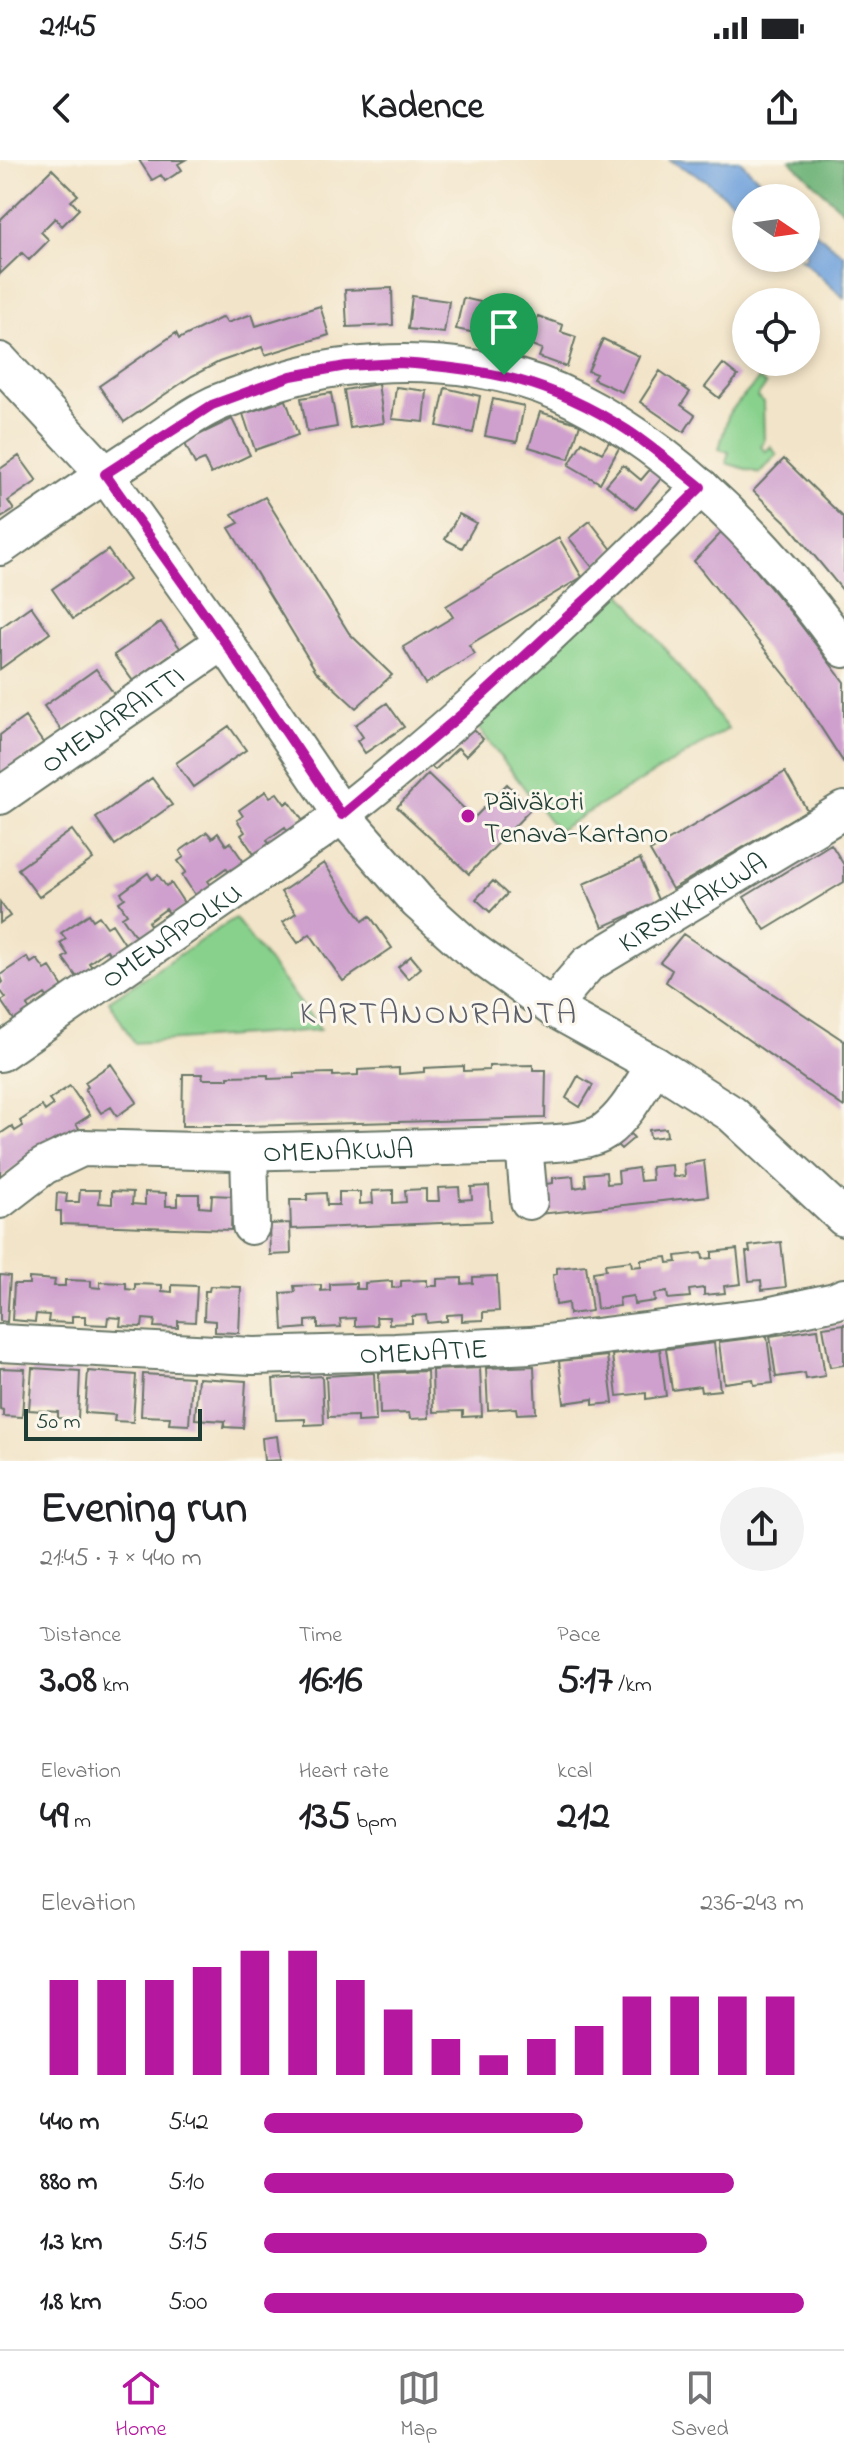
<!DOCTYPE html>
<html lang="en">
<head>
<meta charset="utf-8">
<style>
  :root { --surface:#fff; --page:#f2f2f2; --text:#202124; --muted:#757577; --line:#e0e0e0; --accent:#b5179e }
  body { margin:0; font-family:"Indie Flower",sans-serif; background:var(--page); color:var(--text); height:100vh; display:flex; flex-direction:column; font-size:30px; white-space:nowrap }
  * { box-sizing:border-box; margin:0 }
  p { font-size:26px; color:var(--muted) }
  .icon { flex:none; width:44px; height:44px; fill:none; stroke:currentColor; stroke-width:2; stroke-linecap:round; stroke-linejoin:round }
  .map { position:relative; height:1301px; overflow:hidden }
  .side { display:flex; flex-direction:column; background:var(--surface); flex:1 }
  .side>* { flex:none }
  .needle { width:52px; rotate:103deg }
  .fabs { position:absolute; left:732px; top:24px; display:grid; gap:16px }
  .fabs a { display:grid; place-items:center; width:88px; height:88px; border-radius:50%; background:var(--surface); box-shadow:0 4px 12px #0003; font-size:40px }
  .scale { position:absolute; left:24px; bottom:20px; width:178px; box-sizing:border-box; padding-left:8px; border:4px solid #1f3d34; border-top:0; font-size:22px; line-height:28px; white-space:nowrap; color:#1f3d34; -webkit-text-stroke:6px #fbf7ec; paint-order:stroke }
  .pin { position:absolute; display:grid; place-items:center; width:68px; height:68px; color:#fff; margin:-82px -34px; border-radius:50% 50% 50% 0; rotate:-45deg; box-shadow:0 0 8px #0007 }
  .pin .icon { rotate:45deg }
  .round { display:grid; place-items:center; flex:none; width:84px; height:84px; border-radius:42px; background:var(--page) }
  .overview { display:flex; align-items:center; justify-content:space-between; height:136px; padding:0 40px }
  h1 { font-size:44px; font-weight:700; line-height:60px }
  .metrics { display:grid; grid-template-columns:repeat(3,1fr); gap:12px; height:136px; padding:8px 40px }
  .metrics div { display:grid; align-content:center }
  .metrics b { font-size:40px; font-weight:700 }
  .metrics small { font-size:22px; font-weight:400 }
  .metrics p { font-size:22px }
  .chart { height:224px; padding:16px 40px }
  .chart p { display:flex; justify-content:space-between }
  .chart svg { width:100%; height:144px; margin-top:8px; stroke:var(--accent); stroke-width:6 }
  ul { padding:0 40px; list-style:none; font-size:26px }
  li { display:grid; grid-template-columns:128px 96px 1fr; align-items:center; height:60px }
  li i { height:20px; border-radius:10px; background:var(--accent) }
  .status { display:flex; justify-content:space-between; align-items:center; height:56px; padding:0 40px; background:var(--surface); direction:ltr }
  .status svg { height:22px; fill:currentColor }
  header { display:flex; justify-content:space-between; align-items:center; height:104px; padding:0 40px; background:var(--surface); font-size:36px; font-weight:700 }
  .dock { display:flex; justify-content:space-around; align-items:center; height:112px; border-top:2px solid var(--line); background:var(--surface); font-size:22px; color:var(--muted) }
  .dock a { display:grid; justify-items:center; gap:4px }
  .dock .active { color:var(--accent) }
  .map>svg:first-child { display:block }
</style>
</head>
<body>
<div class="status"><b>21:45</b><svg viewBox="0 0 49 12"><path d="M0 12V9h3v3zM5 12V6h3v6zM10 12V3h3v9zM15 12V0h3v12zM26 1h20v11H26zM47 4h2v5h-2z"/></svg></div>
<header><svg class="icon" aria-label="back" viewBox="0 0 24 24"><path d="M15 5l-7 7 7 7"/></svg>Kadence<svg class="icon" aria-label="share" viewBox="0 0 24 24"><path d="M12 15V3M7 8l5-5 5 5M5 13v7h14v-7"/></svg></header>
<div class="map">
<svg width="844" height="1301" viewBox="0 0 844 1301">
  <rect width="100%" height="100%" fill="#fbf7ec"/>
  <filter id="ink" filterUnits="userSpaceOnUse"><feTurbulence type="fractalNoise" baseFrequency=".0125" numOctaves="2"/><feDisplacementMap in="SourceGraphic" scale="16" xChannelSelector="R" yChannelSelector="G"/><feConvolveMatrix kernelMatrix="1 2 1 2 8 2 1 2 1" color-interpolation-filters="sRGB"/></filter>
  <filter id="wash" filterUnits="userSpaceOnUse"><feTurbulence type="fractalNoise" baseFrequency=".006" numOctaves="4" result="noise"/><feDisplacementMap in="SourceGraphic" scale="32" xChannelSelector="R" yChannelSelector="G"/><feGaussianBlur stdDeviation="1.8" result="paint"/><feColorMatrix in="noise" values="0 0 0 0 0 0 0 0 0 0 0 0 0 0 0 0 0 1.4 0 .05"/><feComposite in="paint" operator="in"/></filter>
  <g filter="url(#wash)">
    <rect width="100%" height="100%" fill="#f2e4c8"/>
    <!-- green -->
    <path fill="#88d18c" stroke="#548760" stroke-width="2" d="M759 219 766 225 757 237 763 242 764 281 761 286 765 292 771 286 777 295 759 313 726 303 729 292 719 289 729 253Z
      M618 429 728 569 557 671 474 562Z
      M235 758 321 870 134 883 109 841Z"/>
    <!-- forest -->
    <path fill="#6eb378" stroke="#467856" stroke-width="2" d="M790 0H844V52Z"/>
    <!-- water -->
    <path fill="#70a1db" stroke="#486f88" stroke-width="2" d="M669 0H739L778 38H746V53L704 19Z
      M806 65 844 95V138L800 98H806Z"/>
    <g id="blocks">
      <!-- building -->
      <path fill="#cfa0cd" d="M139 0H185L178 4 182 10 165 21 161 15 152 20Z
        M52 9 78 35 71 41 79 49 62 66 55 58 41 72 49 80 29 100 22 93 0 114V60Z
        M392 128 393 165 347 167 345 130Z
        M412 136 449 141 444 173 408 169Z
        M463 138 511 149 504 179 456 169Z
        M320 146 329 175 265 195 262 187 219 202 192 216 124 262 99 226 176 173 179 179 223 157 227 163 252 154 256 166Z
        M538 156 563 165 561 172 576 177 567 207 539 197 542 189 529 184Z
        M603 179 639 196 622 232 593 219 596 214 588 211Z
        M723 204 738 216 719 238 705 227Z
        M660 211 690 232 681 245 695 255 684 272 640 242Z
        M378 224 384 263 350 268 344 230Z
        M396 227 427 231 424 262 392 259Z
        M445 228 480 236 473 273 437 266Z
        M331 233 337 267 307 272 301 238Z
        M493 239 524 246 517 282 485 276Z
        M286 240 298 275 255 290 243 254Z
        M540 252 580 264 569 299 529 287Z
        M232 259 250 295 211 314 204 300 195 304 184 282Z
        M582 282 602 293 609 282 619 288 600 323 569 305Z
        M19 296 37 321 8 341 14 350 1 358 0 309Z
        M784 299 844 358V432L789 365 753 331Z
        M623 305 641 320 653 306 664 315 636 349 606 325Z
        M265 337 349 473 392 515 356 548 316 511 229 368 239 363 232 354Z
        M459 354 476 363 462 388 445 379Z
        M590 361 613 391 593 408 569 378Z
        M723 371 794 456 844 522V603L794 526 694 401Z
        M559 378 582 417 469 485 475 494 425 524 403 487 453 457 446 446Z
        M108 390 129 420 73 459 52 429Z
        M31 446 50 473 0 509V468Z
        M161 462 180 488 133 521 114 495Z
        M96 509 114 534 62 571 44 546Z
        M387 543 404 567 365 593 357 581 363 577 355 565Z
        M25 557 44 584 0 616V575Z
        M469 565 483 579 466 596 458 588 435 610 429 605Z
        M229 566 246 590 193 627 176 603Z
        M785 612 807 650 672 729 650 691Z
        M428 614 474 658 507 624 532 648 469 714 397 647Z
        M152 618 172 645 115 685 96 658Z
        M266 631 270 637 277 633 285 644 289 641 305 664 289 674 285 667 267 680 271 687 256 697 241 675 245 672 237 660 243 656 239 650Z
        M72 670 93 699 39 737 18 709Z
        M207 672 212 678 218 673 226 685 230 682 246 705 231 715 226 708 208 721 213 728 197 738 182 715 186 712 178 701 184 697 180 691Z
        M831 684 844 705V722L765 770 744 737Z
        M640 699 659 742 603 767 583 724Z
        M324 703 363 761 370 756 392 788 343 821 310 774 298 783 283 762 296 753 281 732Z
        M148 713 152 719 158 715 166 726 171 723 186 746 171 756 166 749 148 762 153 769 138 780 122 757 127 754 119 742 125 738 121 733Z
        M493 721 507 734 490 752 476 739Z
        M0 742 10 756 0 763Z
        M89 754 93 760 99 756 107 767 112 764 127 787 112 797 107 790 89 803 94 810 79 820 63 798 68 795 60 783 66 779 61 773Z
        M683 774 844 881V947L666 822 672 810 660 802Z
        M411 796 421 808 408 819 398 807Z
        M27 797 31 803 37 799 45 810 50 807 65 830 50 841 45 834 27 846 32 853 17 864 1 841 6 838 0 830V825L3 822 0 815Z
        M111 904 137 942 117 956 111 947 101 953 85 929 88 927 85 922Z
        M533 905V910H546L545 958 245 966H182L183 914H203L202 919H228V916L268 915V919L294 918V914L333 913V916L358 915V910L399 908V914L424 912V908L464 906V911L489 910V906Z
        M578 916 593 925 580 947 566 938Z
        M70 926 90 955 76 964 81 971 61 984 57 978 0 1018V974L12 966 15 971 23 966 20 961 42 946 45 951 53 945 49 940Z
        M666 968 667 976 650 978 649 970Z
        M628 971 634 978 621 989 615 983Z
        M704 1001 708 1036 540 1054 537 1025 553 1023V1018L573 1016 574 1028 586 1026 585 1014 606 1012 607 1024 619 1023 618 1011 638 1008 640 1021 652 1020 651 1007 672 1005 673 1017 685 1016 684 1004Z
        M489 1026 491 1061 291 1069 290 1040H307V1034L326 1033 327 1045H339V1032H360V1044L373 1043 372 1031 393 1030V1043L406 1042 405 1030 426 1029V1041H439L438 1028 459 1027 460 1040 472 1039 471 1027Z
        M80 1030H100L99 1043 112 1044V1031L133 1032 132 1044 145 1045V1032L166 1033V1046H178V1034H199V1047L211 1048 212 1035 232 1036 231 1070 61 1064V1051H56L57 1033 67 1034 66 1042H79Z
        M290 1063 291 1094 270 1095 269 1064Z
        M781 1082 786 1127 762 1130 761 1120 749 1121 746 1092H750L749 1086Z
        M737 1089 741 1124 724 1126 725 1133 704 1135V1128L689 1130 690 1137 668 1139 667 1132 654 1134 655 1141 634 1144 633 1136 619 1138 620 1146 597 1149 593 1112 606 1110 605 1104 631 1101 632 1107 641 1106V1100L667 1097 668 1103 677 1102 676 1096 702 1093 703 1099 712 1098V1092Z
        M586 1105 592 1151 569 1154 568 1143 556 1145 553 1115 557 1114V1108Z
        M0 1115 10 1116 7 1162 0 1161Z
        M497 1116 499 1151 483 1152V1160L462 1161V1154L447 1155V1161L427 1163 426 1155 412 1156V1163L389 1164V1157H376L377 1165 355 1166V1158L340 1159 341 1167 318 1168V1160L306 1161V1168L283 1170 281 1133 295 1132 294 1126 321 1125V1131L330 1130V1124L356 1123V1129H365V1123L392 1121V1128L401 1127V1121L427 1120V1126H437V1119L462 1118V1124L473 1123V1117Z
        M29 1118 55 1120 54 1126H65V1120L91 1121V1127L100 1128V1122L126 1123V1129L135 1130V1124L162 1125V1131L172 1132V1125L197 1126 195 1162 178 1161V1168L154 1167 155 1160 143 1159 142 1167 120 1166 121 1158 108 1157 107 1165 85 1164V1156H72V1163L48 1162 49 1155 36 1154 35 1162 12 1160 14 1124H29Z
        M210 1126 241 1127 239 1173 215 1172V1161L204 1160 205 1131H209Z
        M844 1164V1205L830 1207 823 1167Z
        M818 1169 825 1216 806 1219 805 1213 776 1217 770 1176Z
        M767 1176 773 1223 754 1225 753 1219 724 1223 719 1182Z
        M714 1183 720 1230 701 1232 700 1226 672 1230 666 1189Z
        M660 1189 666 1236 646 1239V1233L617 1236 612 1195Z
        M607 1196 613 1243 593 1245V1239L564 1243 559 1201Z
        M534 1206 536 1253 517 1254 516 1248 488 1250 486 1208Z
        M0 1208 25 1209 22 1257 3 1256V1250L0 1249Z
        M32 1208 80 1211 78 1259 58 1258V1252L29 1250Z
        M480 1208 482 1256 463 1257V1251L433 1252 432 1210Z
        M88 1211 136 1215 133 1262 114 1261 115 1255 85 1253Z
        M427 1211 429 1258 410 1259 409 1253 380 1254 379 1213Z
        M374 1213 376 1261 357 1262V1256L328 1257 326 1216Z
        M143 1214 192 1217 189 1265 169 1264 170 1257 141 1256Z
        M322 1216 324 1264 305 1265V1259L276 1260 273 1219Z
        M198 1218 246 1221 243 1268 224 1267 225 1261 195 1259Z
        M277 1276 280 1300 264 1301 262 1278Z"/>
    </g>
  </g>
  <g filter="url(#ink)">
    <use href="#blocks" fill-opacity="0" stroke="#697768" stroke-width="2"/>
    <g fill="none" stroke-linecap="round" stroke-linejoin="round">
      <!-- minor casing -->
      <g stroke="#697768" stroke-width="40">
        <g id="minor">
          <path d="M0 201 105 314 224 481 342 655 418 742 469 788 554 849 655 905 732 954 844 1058"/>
          <path d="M0 387C49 352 99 318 150 285 170 272 190 256 211 246 222 240 234 237 245 233 291 216 326 207 375 204 441 200 515 209 575 240 684 295 773 391 844 489"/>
          <path id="s1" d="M0 636 224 481"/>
          <path id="s2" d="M554 849 569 826 588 804 844 650"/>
          <path id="s3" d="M0 893 319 672C455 568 580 448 701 327"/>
          <path d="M524 985 529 1041"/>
          <path d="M249 992 251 1066"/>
          <path id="s4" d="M0 1040 44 1006 82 988 235 992 524 985C547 983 587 984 605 971 628 954 640 927 655 905"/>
          <path id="s5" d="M0 1183 253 1196 395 1192 530 1185 767 1156 835 1141 844 1137"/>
        </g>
      </g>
      <!-- minor -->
      <use href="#minor" stroke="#fff" stroke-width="36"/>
    </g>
  </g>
  <g fill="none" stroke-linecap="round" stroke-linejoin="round" filter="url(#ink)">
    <!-- route casing -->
    <g stroke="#fff" stroke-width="16">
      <path id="route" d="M399 203C489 209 550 220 627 270 653 287 677 308 701 327L596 430 463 553 342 655 224 481 105 314 212 245 291 216 346 206Z"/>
    </g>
    <!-- route -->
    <use href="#route" stroke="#b5179e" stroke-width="10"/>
  </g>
  <!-- markers -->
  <circle fill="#b5179e" stroke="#fbf7ec" stroke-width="3" cx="468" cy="656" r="8"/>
  <g text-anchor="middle" stroke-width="6" stroke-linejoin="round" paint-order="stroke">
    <!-- street labels -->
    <g font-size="28" fill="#1f3d34" stroke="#fbf7ec">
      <text dy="10" stroke="none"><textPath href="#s1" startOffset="136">OMENARAITTI</textPath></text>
      <text dy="10" stroke="none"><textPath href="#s2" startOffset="178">KIRSIKKAKUJA</textPath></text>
      <text dy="10" stroke="none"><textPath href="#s3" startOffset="208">OMENAPOLKU</textPath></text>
      <text dy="10" stroke="none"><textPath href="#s4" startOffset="354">OMENAKUJA</textPath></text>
      <text dy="10" stroke="none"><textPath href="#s5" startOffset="424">OMENATIE</textPath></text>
    </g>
    <!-- poi labels -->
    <g font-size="28" fill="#1f3d34" stroke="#fbf7ec" text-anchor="start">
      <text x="484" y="650">Päiväkoti<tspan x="484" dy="32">Tenava-Kartano</tspan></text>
    </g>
    <!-- quarter labels -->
    <g font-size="32" letter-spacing="2" fill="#5d606a" stroke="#fbf7ec">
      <text x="439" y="863">KARTANONRANTA</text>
    </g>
  </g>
</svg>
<div class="fabs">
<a><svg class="needle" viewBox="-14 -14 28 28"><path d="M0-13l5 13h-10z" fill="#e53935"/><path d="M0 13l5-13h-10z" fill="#757577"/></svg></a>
<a><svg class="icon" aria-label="locate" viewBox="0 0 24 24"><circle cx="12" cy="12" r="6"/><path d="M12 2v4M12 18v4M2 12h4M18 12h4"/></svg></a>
</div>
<div class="scale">50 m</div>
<div class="pin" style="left:504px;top:215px;background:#1e9e55"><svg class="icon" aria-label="arrive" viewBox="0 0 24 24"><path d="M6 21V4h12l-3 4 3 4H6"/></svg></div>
</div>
<section class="side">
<div class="overview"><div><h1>Evening run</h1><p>21:45 · 7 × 440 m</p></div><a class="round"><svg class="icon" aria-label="share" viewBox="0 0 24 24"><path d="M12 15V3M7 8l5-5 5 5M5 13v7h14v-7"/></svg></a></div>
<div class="metrics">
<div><p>Distance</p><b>3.08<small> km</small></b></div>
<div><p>Time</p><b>16:16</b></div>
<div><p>Pace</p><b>5:17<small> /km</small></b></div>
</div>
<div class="metrics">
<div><p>Elevation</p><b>49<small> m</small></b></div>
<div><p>Heart rate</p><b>135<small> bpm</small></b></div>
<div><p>kcal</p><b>212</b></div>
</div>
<div class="chart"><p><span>Elevation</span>236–243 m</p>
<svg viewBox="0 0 160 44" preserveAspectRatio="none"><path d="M5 44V15M15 44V15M25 44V15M35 44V11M45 44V6M55 44V6M65 44V15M75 44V24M85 44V33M95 44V38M105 44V33M115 44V29M125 44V20M135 44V20M145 44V20M155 44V20"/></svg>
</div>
<ul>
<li><b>440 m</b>5:42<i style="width:59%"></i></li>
<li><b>880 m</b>5:10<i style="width:87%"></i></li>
<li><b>1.3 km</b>5:15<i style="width:82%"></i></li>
<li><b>1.8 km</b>5:00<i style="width:100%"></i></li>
</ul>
</section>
<nav class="dock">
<a class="active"><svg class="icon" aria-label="home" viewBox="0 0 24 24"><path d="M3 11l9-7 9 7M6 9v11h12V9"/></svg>Home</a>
<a><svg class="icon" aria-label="map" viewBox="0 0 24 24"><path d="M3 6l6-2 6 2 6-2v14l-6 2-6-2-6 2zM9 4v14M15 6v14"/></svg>Map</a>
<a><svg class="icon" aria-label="saved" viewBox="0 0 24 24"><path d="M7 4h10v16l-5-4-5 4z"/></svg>Saved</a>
</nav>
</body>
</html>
